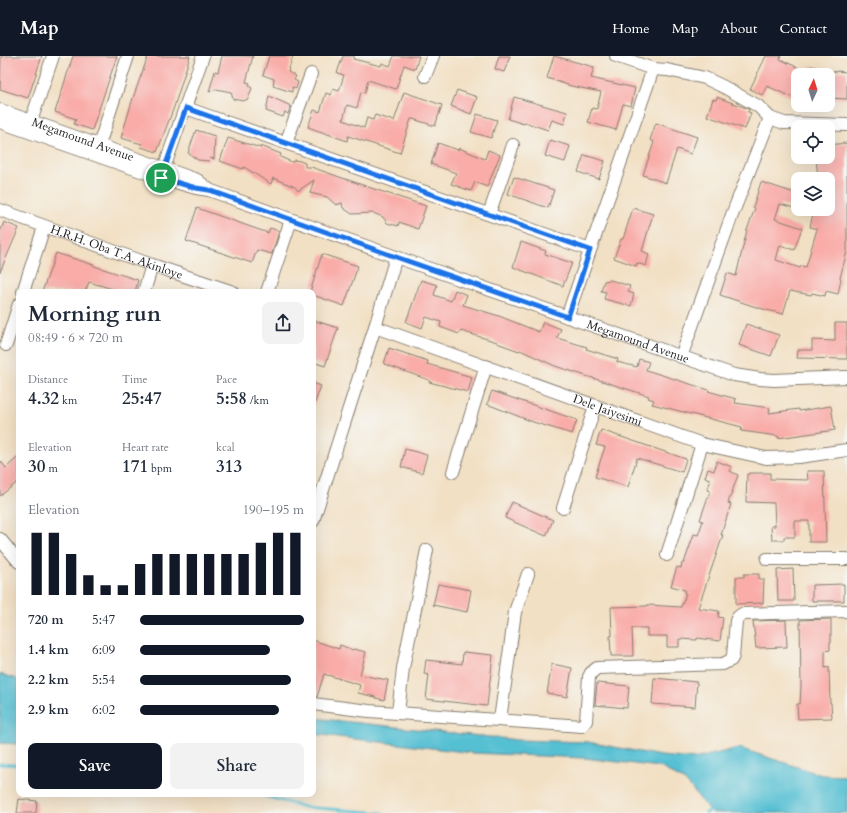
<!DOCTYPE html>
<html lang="en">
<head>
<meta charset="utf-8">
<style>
  :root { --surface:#fff; --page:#f2f2f3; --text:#1f2937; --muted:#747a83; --accent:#111827 }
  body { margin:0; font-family:Cardo,serif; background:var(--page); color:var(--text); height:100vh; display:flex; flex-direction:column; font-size:15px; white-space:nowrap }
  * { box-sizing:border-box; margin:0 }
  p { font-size:13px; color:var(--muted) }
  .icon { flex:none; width:22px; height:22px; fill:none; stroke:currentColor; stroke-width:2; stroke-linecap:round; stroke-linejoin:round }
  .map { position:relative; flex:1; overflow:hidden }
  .drawer { position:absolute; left:16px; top:233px; width:300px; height:508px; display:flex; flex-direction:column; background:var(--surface); border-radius:8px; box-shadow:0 4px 16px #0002 }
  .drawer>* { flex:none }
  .needle { width:26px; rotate:4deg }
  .controls { position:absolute; left:791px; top:12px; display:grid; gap:8px }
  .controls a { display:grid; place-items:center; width:44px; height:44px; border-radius:8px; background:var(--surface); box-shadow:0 4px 16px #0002; font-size:20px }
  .pin { position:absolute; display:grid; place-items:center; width:34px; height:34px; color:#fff; margin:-17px; border:2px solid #fff; border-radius:50%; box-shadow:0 1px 4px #0007 }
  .round { display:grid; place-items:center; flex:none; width:42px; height:42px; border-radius:8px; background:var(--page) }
  .headline { display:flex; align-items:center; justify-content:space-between; height:68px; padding:0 12px }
  h1 { font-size:22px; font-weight:600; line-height:30px }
  .stats { display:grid; grid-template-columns:repeat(3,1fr); gap:6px; height:68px; padding:4px 12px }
  .stats div { display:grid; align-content:center }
  .stats b { font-size:17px; font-weight:600 }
  .stats small { font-size:11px; font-weight:400 }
  .stats p { font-size:11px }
  .chart { height:112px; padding:8px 12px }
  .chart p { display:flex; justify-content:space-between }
  .chart svg { width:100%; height:72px; margin-top:4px; stroke:var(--accent); stroke-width:6 }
  .action { display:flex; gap:8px; margin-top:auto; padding:8px 12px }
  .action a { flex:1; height:46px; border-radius:8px; background:var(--accent); color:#fff; font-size:16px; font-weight:600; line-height:46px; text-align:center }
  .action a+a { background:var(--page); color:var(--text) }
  ul { padding:0 12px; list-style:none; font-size:13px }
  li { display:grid; grid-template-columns:64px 48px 1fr; align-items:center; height:30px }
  li i { height:10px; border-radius:5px; background:var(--accent) }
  header { display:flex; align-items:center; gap:24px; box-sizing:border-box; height:56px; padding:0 20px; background:var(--accent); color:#fff }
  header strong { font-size:19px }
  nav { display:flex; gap:22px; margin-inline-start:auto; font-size:14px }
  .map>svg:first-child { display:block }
</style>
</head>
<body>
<header>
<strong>Map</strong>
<nav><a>Home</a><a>Map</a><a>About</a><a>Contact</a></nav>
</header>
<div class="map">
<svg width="847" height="757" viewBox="0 0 847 757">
  <rect width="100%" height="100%" fill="#f6f6f2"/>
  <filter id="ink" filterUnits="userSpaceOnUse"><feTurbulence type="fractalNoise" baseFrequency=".025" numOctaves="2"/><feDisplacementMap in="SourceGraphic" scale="8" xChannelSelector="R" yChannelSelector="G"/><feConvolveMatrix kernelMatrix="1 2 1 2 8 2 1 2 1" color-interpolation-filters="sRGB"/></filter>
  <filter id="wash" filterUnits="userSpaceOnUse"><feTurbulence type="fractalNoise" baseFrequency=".012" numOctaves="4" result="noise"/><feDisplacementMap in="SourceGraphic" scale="16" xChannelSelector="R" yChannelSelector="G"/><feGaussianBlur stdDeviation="0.9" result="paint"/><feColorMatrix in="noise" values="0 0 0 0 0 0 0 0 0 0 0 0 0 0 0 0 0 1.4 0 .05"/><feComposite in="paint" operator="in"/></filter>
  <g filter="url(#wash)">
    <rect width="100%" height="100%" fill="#f2e0c4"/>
    <!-- water -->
    <path fill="#57c0d3" stroke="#3a6e78" d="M0 618 17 623 19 624V688L0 687Z
      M313 662 518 684 588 686 661 700 694 703 739 692 822 719 847 720V757H712L685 725 660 711 584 702 473 697 313 678Z"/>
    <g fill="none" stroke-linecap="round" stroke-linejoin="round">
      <!-- stream -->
      <path stroke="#57c0d3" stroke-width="3" d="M0 708 19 709
        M257 738 304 751 382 757
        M706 757 713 753"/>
    </g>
    <g id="blocks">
      <!-- building -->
      <path fill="#f9aca8" d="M1 0H42L28 42 0 33Z
        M73 0H117L92 74 74 68 76 63 55 56Z
        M148 0H190L174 51 157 96 141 91 142 88 121 82 133 42Z
        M222 0H253L246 26 250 27 249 30 252 32 248 43 243 45 233 43 231 36 216 33 209 36 215 15 218 16Z
        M269 0H293L288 16 296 20 294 24 298 26 296 33 292 31V36L273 30 274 23 263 19Z
        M343 0H354L353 3 381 10 382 7 390 10 394 0H419L415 13 404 9 396 33 368 24 365 37 361 36 357 52 347 49 343 64 364 72 367 62 373 64 375 59 394 65 404 36 442 49 435 70 413 63H411L400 97 348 80 347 85 308 71 314 54 320 56 326 37 331 39 333 33 339 35 344 19 337 17Z
        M499 0H510L504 16 495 13Z
        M554 0 594 11 591 22 635 32 631 50 623 48 616 74 588 66 592 52 597 53 601 36 571 30 547 22Z
        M766 0H781L780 3 809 17 811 10 837 16V15L847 16V43L828 42V19H798V34L794 42 767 30 762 39 750 33Z
        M457 34 477 41 471 58 451 50Z
        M269 40 291 50 288 58 285 56 283 61 266 55Z
        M514 41 567 56 564 68 552 64 548 74 524 66V68L508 63Z
        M717 41 749 53 748 56 751 57 745 73 707 60 713 43 716 44Z
        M477 58 497 64 491 82 471 76Z
        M656 67 697 81 691 98 677 93 666 127 643 119 654 86 650 84Z
        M196 74 215 80 214 103 210 102 209 105 198 104 188 97Z
        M228 82 261 92V90L281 98 280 101 292 106 295 104 300 105 305 107V111H311L374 133 426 150 418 173 399 166 398 170 387 167 383 161 373 157 352 158 343 152 342 147 336 149 327 141 310 137 314 124 298 135 295 131 273 122 271 128 244 111 243 113 220 105Z
        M550 84 570 90 565 106 545 100Z
        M438 87 458 94 459 92 485 103 488 94 500 99 487 131 475 126 471 135 451 128 456 117 431 108Z
        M847 87V195L840 222 841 223 838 238 826 235 825 240 812 237 811 239 790 235 783 258 759 252 720 239 727 217 736 220 747 174 755 152 753 151 761 126 798 138V153L780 148 775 163 802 172 794 194 780 189 776 204 800 212 801 210 806 211 817 173 810 171 814 153H828V123H818L816 101H828V89Z
        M584 99 605 105 599 123 578 116Z
        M514 121 554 134 548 152 508 138Z
        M197 152 268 177 270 172 279 175 272 198 257 194 252 207 186 185Z
        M633 152 653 158 642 195 649 198 646 210 637 207 636 210 614 202 621 183H623Z
        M4 166 19 172 0 216V176Z
        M521 186 546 195 545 198 572 207 563 230 513 211Z
        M56 197 94 209V210L138 224 135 236H123L89 226 85 236H42Z
        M322 198 358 210 344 250 313 239V236H310Z
        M421 224 437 229 434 239 451 245 455 234 467 239 463 249 499 260 539 276 543 266 561 273 557 282 587 291 586 293 618 303 617 306 637 311 639 303 649 306 646 314 709 334 708 335 736 343 735 347 770 352 769 357 799 353V355L831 350 835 374 778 382V380L741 375 742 371 652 348 654 344 648 342 649 340 555 310 520 294 519 295 497 287V286L461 275 459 278 440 271 441 266 426 261 422 272 406 266Z
        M610 224 630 230 628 236 634 238 631 250 604 243 606 236 601 235 604 225Z
        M313 264 338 272 325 310 313 306Z
        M835 267H847V303L797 302 798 294H812V284L835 285Z
        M746 268 779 279 771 300 739 289Z
        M389 292 428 305 427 308 472 321 468 336 429 326V324L384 308Z
        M313 327 321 330 314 349H313Z
        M492 335 577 364 572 378 533 366 487 348Z
        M601 374 686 403 682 416 637 402 628 431 595 421 605 391 596 389Z
        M405 393 427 399 422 417 401 411Z
        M19 400V425L0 440V404L6 412Z
        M717 405 732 411 730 415 738 419 728 447 731 448 721 479H723L698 552 719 555 718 561 723 562 720 585 697 582V584L679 583V591H667V580H647V572H632L633 600H611L610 580H612L611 551 647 550V549L681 551 686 538 684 537 685 534 671 530 677 511 681 512 682 507H684L694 478 698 479 703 465 700 464 710 435 707 434 711 424 705 421 708 413 714 415Z
        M807 415H824L826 486H809V465H795V481H784V484H772L771 470H775L774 447 746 446 747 418H749V417H770V423L808 424Z
        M512 446 553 464 546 480 505 462Z
        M793 513 794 545H778L777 514Z
        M744 518H759V523H764L763 547 736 548V521H744Z
        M438 528 471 534 467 556 433 549Z
        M844 528V545H812V529Z
        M831 563V586H830V594L825 595V612L829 611 830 647H831L832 662 798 663 797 648H800L801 630 800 564Z
        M786 564 787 591 756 592 753 565Z
        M313 584 339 593 340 589 353 594 354 593 366 596 360 619 388 624 384 644 376 642V641L358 637 360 629 324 618 317 641H313Z
        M463 596 493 599 487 650 426 643 429 619 424 618 426 604 462 608Z
        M552 608 572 612 567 641 547 637Z
        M654 622 697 626 695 651 652 648Z
        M597 627 629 630 627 652 595 649Z
        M19 743 37 745 36 757H17Z"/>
    </g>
  </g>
  <g filter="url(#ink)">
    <use href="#blocks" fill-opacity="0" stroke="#877e70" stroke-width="1"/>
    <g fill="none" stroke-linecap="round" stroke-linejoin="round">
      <!-- minor casing -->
      <g stroke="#877e70" stroke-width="14">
        <g id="minor">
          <path d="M616 0 653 13 667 14 705 22 724 31 758 50 770 62 784 67 847 69"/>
          <path d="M425 20 433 0"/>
          <path d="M186 52 590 194"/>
          <path id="s1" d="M0 54 197 124 208 133"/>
          <path d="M31 65 53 0"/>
          <path id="s2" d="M0 66 161 122 196 132 209 134 396 201 734 319 760 323 774 324 847 321"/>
          <path d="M286 87 311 18"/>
          <path d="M99 89 128 0"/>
          <path d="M162 118 203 0"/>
          <path id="s3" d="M0 154 152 209 233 236"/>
          <path d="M489 158 513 89"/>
          <path d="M23 236 44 171"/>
          <path d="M144 236 152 209"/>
          <path d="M267 236 291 164"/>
          <path d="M567 261 653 13"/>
          <path id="s4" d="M375 271 702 388 766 402 799 401 847 394"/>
          <path d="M6 289 19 248"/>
          <path d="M681 301 732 159 770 62"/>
          <path d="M453 416 486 310"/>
          <path d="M563 452 595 350"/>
          <path d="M313 465 375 271 396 201"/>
          <path d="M0 483 19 506"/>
          <path d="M667 499 702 388"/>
          <path d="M767 503H847"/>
          <path d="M313 648 369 655 582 670 586 665 589 621 591 617 597 612 723 608 731 604 733 600 736 565 738 561 742 558 847 555"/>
          <path d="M398 657 403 612 427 494"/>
          <path d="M500 664 515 556 528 518"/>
        </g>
      </g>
      <!-- minor -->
      <use href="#minor" stroke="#fff" stroke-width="12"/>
    </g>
  </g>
  <g fill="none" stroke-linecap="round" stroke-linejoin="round" filter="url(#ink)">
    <!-- route casing -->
    <g stroke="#fff" stroke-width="8">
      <path id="route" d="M186 52 590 194 568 261 396 201 209 134 196 132 161 122Z"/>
    </g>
    <!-- route -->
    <use href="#route" stroke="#1a73e8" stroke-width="5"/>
  </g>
  <g text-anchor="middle" stroke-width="3" stroke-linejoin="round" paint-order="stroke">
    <!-- street labels -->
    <g font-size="12" fill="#1c1c1c" stroke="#f6f6f2">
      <text dy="4" stroke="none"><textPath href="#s1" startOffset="88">Megamound Avenue</textPath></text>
      <text dy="4" stroke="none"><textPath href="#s3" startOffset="124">H.R.H. Oba T.A. Akinloye</textPath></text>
      <text dy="4" stroke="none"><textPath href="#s2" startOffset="675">Megamound Avenue</textPath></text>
      <text dy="4" stroke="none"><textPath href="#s4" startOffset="247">Dele Jaiyesimi</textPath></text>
    </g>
  </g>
</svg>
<div class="controls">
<a><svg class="needle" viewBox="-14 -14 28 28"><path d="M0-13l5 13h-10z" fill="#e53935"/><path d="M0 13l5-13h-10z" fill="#747a83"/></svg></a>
<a><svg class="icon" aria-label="locate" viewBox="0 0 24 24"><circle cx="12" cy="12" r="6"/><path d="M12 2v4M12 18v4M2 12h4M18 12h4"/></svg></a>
<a><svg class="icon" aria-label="layers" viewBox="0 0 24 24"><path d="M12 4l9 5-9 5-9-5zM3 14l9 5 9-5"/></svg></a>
</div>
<div class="pin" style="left:161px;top:122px;background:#1e9e55"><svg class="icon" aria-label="arrive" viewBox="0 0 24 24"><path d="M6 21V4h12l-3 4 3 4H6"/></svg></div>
<section class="drawer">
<div class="headline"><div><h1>Morning run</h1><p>08:49 · 6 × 720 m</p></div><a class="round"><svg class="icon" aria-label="share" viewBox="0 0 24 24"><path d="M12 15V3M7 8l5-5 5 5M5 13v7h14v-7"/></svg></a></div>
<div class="stats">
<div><p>Distance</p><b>4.32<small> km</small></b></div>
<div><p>Time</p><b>25:47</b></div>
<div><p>Pace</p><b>5:58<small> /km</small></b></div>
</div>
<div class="stats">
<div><p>Elevation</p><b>30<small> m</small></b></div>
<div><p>Heart rate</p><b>171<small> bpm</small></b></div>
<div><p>kcal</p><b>313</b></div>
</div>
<div class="chart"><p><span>Elevation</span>190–195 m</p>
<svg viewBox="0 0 160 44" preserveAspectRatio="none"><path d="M5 44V6M15 44V6M25 44V19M35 44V32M45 44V38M55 44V38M65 44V25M75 44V19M85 44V19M95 44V19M105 44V19M115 44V19M125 44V19M135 44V12M145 44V6M155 44V6"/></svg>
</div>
<ul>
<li><b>720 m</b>5:47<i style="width:100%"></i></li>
<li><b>1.4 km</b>6:09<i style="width:79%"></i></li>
<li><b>2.2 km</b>5:54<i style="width:92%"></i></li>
<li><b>2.9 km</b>6:02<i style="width:85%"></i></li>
</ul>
<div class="action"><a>Save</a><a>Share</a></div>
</section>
</div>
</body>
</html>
